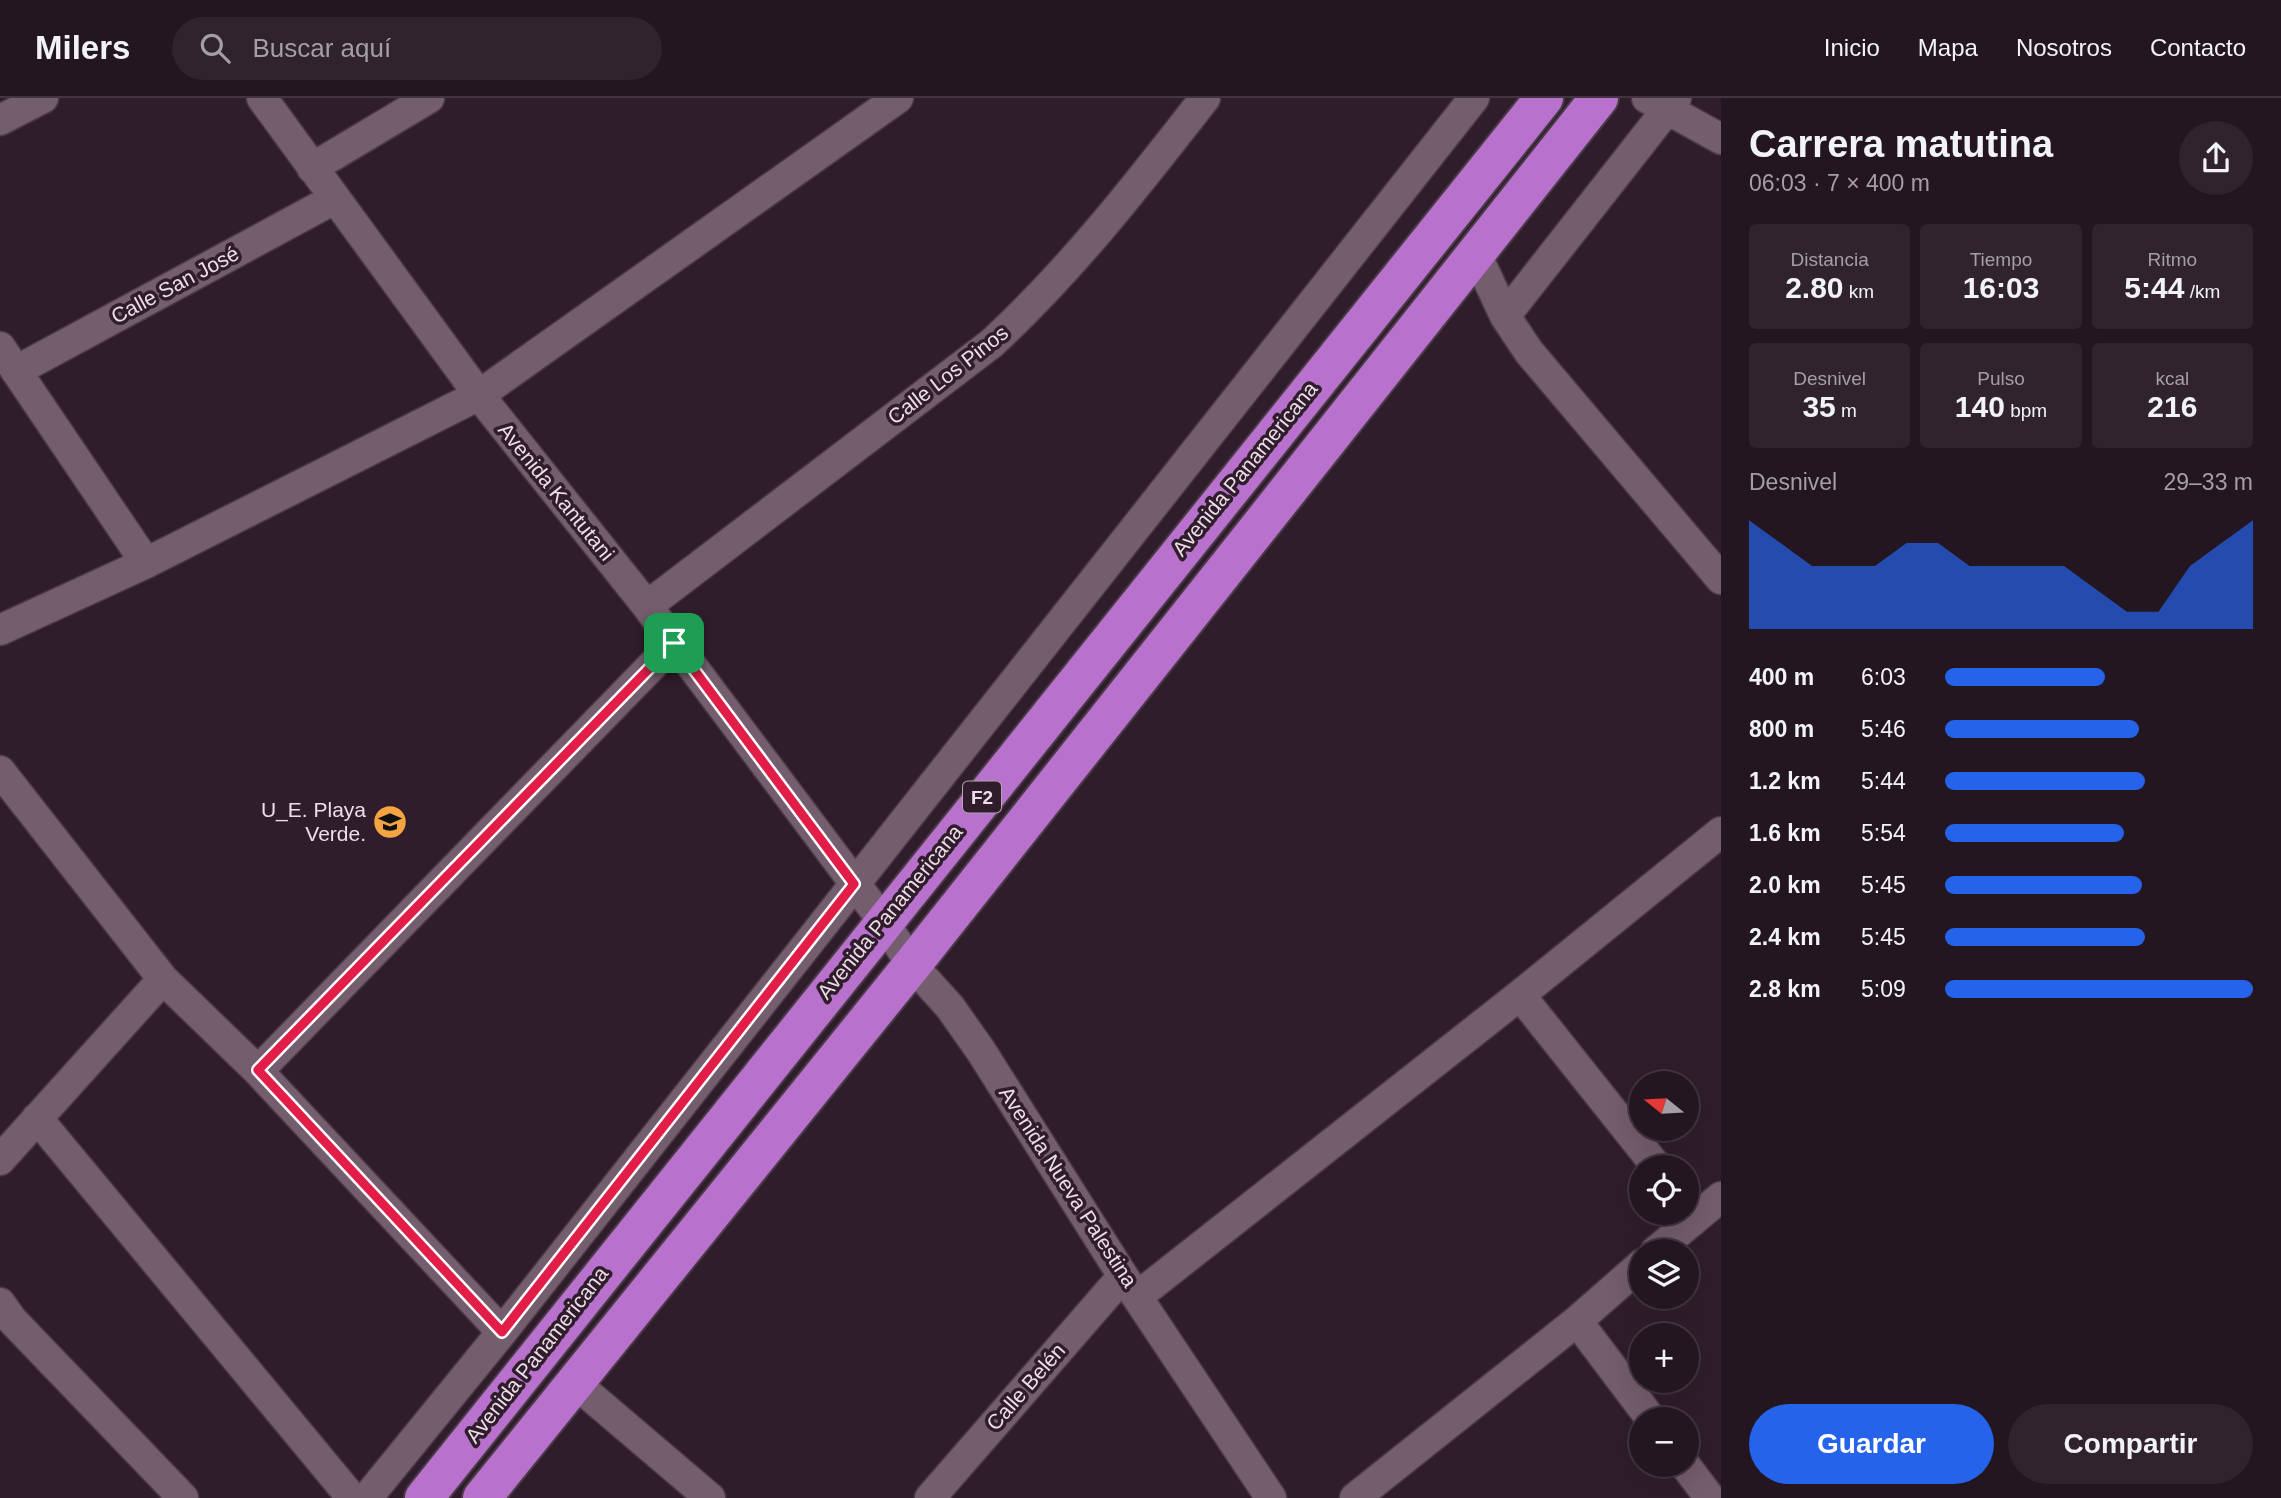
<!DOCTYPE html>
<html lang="es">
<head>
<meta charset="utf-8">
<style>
  :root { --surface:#241620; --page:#30232d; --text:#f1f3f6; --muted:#a39fa5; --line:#41353e; --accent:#2563eb }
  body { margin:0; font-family:Arial,sans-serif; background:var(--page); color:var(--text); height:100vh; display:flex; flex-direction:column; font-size:26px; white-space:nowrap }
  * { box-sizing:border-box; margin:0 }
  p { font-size:23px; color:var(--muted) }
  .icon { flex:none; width:38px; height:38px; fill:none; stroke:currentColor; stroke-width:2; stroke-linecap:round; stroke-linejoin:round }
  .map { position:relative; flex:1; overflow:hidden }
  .details { display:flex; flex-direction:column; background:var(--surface); width:560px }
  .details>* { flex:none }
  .needle { width:46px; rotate:288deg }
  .buttons { position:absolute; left:1629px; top:973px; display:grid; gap:14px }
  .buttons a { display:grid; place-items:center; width:70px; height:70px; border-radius:50%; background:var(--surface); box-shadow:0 7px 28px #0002,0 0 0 2px var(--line); font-size:35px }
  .pin { position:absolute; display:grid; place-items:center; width:60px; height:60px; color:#fff; margin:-30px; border-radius:14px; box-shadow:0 4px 10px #0006 }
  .round { display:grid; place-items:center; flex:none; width:74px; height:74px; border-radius:37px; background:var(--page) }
  .overview { display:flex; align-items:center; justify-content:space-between; height:119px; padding:0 28px }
  h1 { font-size:38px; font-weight:700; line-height:52px }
  .stats { display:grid; grid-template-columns:repeat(3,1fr); gap:10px; height:119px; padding:7px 28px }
  .stats div { display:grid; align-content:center; border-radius:7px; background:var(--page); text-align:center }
  .stats b { font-size:30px; font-weight:700 }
  .stats small { font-size:19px; font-weight:400 }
  .stats p { font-size:19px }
  .chart { height:196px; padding:14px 28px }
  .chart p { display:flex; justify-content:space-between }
  .chart svg { width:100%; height:126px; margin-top:7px; fill:var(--accent); opacity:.7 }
  .action { display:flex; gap:14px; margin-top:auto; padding:14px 28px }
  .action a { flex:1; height:80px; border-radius:42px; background:var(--accent); color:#fff; font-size:28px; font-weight:700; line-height:80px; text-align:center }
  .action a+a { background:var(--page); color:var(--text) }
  ul { padding:0 28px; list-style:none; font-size:23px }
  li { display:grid; grid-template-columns:112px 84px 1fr; align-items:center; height:52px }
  li i { height:18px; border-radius:9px; background:var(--accent) }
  header { display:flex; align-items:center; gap:42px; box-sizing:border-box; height:98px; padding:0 35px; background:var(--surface); border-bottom:2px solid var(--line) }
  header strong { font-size:33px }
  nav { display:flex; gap:38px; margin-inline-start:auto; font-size:24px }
  .search { width:490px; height:63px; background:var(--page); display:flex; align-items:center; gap:18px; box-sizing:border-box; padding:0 24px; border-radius:38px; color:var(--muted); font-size:26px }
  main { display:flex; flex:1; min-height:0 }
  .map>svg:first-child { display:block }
</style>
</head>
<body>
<header>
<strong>Milers</strong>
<div class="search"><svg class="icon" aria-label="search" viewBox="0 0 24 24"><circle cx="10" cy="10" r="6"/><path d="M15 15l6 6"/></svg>Buscar aquí</div>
<nav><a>Inicio</a><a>Mapa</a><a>Nosotros</a><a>Contacto</a></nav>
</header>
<main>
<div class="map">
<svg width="1721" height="1400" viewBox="0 0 1721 1400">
  <rect width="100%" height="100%" fill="#301d2b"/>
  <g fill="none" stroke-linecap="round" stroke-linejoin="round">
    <!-- street casing -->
    <g stroke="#4a3a46" stroke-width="33">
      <path id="street" d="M262 0 479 297 647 508 883 823 912 867 950 909 981 953 1123 1178 1271 1400
        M1647 0 1721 41
        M0 22 43 0
        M312 70 429 0
        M1476 156 1505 218 1529 254 1721 481
        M1505 218 1676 0
        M0 249 146 465
        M16 273 334 101
        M647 508 992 245C1072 171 1138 86 1205 0
        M0 532 146 465 479 297 898 0
        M0 673 163 881 258 973 502 1234
        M1520 897 1657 1069
        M258 973 674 545
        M37 1020 352 1400
        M0 1062 163 881
        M1656 1153 1721 1099
        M1138 1198 1520 897 1721 734
        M0 1205 12 1222 183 1400
        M1577 1223 1651 1321
        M575 1285 710 1400
        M1685 1367 1710 1400
        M367 1400 502 1234 1474 0
        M930 1400 1123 1178
        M1355 1400 1577 1223 1642 1166"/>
    </g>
    <!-- highway casing -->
    <g stroke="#4a3a46" stroke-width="42">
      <path id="highway" d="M424 1400 1544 0
        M482 1400 912 867 1599 0"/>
    </g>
    <!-- street -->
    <use href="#street" stroke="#745d6d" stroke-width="30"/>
    <!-- highway -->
    <use href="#highway" stroke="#b971ce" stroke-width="38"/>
  </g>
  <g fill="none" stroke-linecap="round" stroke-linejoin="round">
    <!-- route casing -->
    <g stroke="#fff" stroke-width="14">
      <path id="route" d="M674 545 854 786 502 1234 258 972Z"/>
    </g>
    <!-- route -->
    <use href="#route" stroke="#e11d48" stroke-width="9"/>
  </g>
  <!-- icons -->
  <defs>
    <g id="school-disc" transform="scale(1.75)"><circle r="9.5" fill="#f2a541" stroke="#301d2b"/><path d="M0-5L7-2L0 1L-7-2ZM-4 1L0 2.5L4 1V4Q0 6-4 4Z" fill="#111"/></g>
  </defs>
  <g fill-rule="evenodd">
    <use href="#school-disc" x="390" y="724"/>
  </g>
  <g text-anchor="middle" stroke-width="7" stroke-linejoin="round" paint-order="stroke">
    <!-- shield labels -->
    <rect fill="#301d2b" stroke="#b4a4af" stroke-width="2" x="963" y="683.5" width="38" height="31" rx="5"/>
    <g font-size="19" font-weight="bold" fill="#ecdee7">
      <text x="982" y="706">F2</text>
    </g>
    <!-- street labels -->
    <g font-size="21" fill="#ecdee7" stroke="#301d2b">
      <text transform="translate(175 187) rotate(-28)" y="7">Calle San José</text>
      <text transform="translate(948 277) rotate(-38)" y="7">Calle Los Pinos</text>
      <text transform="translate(1245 371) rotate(-51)" y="7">Avenida Panamericana</text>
      <text transform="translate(556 394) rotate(51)" y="7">Avenida Kantutani</text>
      <text transform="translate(890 814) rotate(-51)" y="7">Avenida Panamericana</text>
      <text transform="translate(1068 1089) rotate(57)" y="7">Avenida Nueva Palestina</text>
      <text transform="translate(537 1257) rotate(-52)" y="7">Avenida Panamericana</text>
      <text transform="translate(1026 1289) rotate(-49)" y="7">Calle Belén</text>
    </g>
    <!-- poi labels -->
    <g font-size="21" fill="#ecdee7" stroke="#301d2b" text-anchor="end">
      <text x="366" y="719">U_E. Playa<tspan x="366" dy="24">Verde.</tspan></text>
    </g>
  </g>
</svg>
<div class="buttons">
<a><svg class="needle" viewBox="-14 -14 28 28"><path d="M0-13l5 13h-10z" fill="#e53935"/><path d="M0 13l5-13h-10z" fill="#a39fa5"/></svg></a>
<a><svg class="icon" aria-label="locate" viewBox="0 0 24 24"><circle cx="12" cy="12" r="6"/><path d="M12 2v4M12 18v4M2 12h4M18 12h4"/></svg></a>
<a><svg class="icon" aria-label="layers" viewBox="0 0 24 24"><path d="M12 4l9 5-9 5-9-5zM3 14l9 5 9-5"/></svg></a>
<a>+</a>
<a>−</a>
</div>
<div class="pin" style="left:674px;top:545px;background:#1e9e55"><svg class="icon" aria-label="arrive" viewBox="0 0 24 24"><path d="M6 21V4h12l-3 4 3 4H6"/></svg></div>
</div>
<section class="details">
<div class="overview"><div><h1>Carrera matutina</h1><p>06:03 · 7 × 400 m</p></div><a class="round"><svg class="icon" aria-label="share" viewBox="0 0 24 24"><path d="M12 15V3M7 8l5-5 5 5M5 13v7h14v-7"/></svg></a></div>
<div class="stats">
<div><p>Distancia</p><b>2.80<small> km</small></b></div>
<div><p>Tiempo</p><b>16:03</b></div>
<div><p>Ritmo</p><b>5:44<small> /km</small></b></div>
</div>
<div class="stats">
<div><p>Desnivel</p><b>35<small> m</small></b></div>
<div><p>Pulso</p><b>140<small> bpm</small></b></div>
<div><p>kcal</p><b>216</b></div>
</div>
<div class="chart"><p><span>Desnivel</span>29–33 m</p>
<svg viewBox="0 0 160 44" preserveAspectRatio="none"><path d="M0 44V6L10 14L20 22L30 22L40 22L50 14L60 14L70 22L80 22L90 22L100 22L110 30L120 38L130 38L140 22L150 14L160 6V44z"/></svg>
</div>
<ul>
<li><b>400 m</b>6:03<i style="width:52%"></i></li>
<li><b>800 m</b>5:46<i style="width:63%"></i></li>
<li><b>1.2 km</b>5:44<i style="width:65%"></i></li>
<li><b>1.6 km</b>5:54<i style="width:58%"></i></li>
<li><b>2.0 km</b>5:45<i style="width:64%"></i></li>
<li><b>2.4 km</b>5:45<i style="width:65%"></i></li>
<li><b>2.8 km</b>5:09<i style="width:100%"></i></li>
</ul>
<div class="action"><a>Guardar</a><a>Compartir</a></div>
</section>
</main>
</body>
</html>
